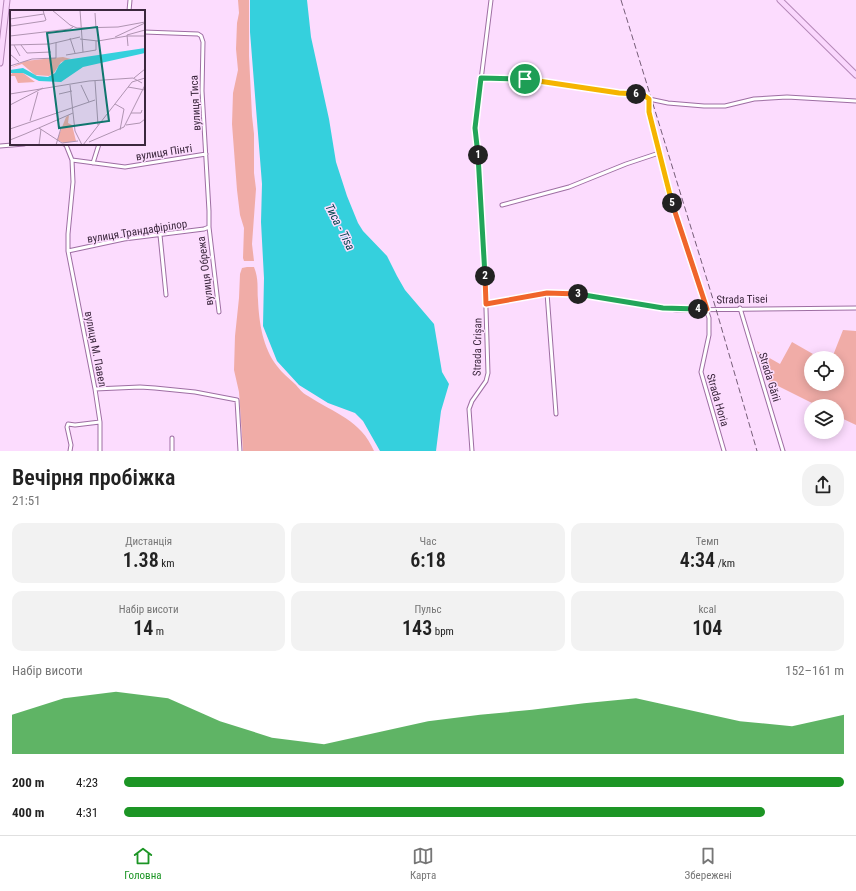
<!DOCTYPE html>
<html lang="uk">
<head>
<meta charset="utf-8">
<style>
  :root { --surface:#fff; --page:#f2f2f2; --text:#222; --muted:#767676; --line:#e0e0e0; --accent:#1c9525 }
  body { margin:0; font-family:"Roboto Condensed",sans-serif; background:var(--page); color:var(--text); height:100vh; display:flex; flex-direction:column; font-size:15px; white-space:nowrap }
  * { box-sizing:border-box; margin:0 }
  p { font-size:13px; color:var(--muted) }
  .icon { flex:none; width:22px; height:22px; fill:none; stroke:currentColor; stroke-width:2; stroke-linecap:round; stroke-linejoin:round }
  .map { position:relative; height:451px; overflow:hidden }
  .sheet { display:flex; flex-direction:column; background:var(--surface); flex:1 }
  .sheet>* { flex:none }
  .controls { position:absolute; left:804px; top:351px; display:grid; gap:8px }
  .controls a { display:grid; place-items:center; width:40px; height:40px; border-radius:50%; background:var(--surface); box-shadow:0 2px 10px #0003; font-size:20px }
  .pin { position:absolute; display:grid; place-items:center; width:34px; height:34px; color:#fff; margin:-17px; border:2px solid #fff; border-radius:50%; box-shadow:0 1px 4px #0007 }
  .km { position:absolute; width:20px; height:20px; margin:-10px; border-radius:50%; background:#222; color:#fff; font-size:11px; line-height:20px; text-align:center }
  .round { display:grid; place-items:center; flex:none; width:42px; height:42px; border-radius:16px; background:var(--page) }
  .overview { display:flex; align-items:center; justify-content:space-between; height:68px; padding:0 12px }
  h1 { font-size:22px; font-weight:600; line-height:30px }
  .stats { display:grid; grid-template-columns:repeat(3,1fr); gap:6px; height:68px; padding:4px 12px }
  .stats div { display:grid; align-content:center; border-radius:10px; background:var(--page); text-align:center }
  .stats b { font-size:20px; font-weight:600 }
  .stats small { font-size:11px; font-weight:400 }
  .stats p { font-size:11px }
  .chart { height:112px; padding:8px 12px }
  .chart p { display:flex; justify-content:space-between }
  .chart svg { width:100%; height:72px; margin-top:4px; fill:var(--accent); opacity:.7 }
  ul { padding:0 12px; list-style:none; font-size:13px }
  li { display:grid; grid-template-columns:64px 48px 1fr; align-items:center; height:30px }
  li i { height:10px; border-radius:5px; background:var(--accent) }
  .tabs { display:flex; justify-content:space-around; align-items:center; height:56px; border-top:1px solid var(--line); background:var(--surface); font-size:11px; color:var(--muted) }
  .tabs a { display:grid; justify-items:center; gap:2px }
  .tabs .active { color:var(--accent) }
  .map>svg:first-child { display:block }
</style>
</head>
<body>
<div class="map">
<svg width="856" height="451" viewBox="0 0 856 451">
  <rect width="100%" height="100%" fill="#fcdcfe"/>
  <!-- green -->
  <path fill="#f0aca7" d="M238 0H249V56L252 116 254 134V173L256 189 252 244 254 261H244L243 258 244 228 240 215 237 190 232 124 233 93 238 70 236 49 237 23 239 13Z
    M247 267H254C259 280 257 287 258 300 259 323 263 348 277 366 282 373 289 378 295 384 299 388 302 393 308 396 334 413 361 420 374 451H243L239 392 234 370 235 336 239 298 240 274 242 268Z
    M843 330 856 331V425L837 416V406H818L766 380 757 351 780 364 792 342 820 358H811V384H837V358H832Z"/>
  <!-- water -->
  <path fill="#35d0dd" d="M250 0H307L311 37 329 119 336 162 347 196 358 223 363 231 387 256 397 276 405 290 434 324 442 372 449 384 441 411 436 451H380L363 421 355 413 328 403 299 385 277 361 263 326 264 278 261 222 262 184 250 32Z"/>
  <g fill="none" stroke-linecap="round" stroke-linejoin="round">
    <!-- minor casing -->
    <g stroke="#9e6ea3" stroke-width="5">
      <path id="minor" d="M129 11 130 0
        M144 32 198 34 201 36 203 42 202 91 209 211V227L219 312
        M481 78 525 79 619 93 638 94 645 96 649 99 668 103 704 106H725L754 99 787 97 856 101
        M649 99V112L669 196 709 318V335L701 372 724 451
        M64 144 66 145 72 160 125 167 206 154
        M0 146 24 144
        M72 160 73 182 68 234V251L95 389 100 422V451
        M93 163 99 144
        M502 205 569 187 626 164 659 153
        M160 235 166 295
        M68 251 124 239 204 229 209 227
        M547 293 556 414
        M486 304C506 301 527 294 547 293 590 290 634 306 677 310L856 308
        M740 308 783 451
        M95 389 140 387 155 388 195 392 237 400 240 451
        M70 451 71 445 67 427 68 424 75 425 100 422
        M172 451V438
        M472 451 469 409 472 401 486 381 488 373 484 245 475 128 491 0"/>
    </g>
    <!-- primary casing -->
    <g stroke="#b588b8" stroke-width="7">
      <path id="primary" d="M780 0 856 75
        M0 63 7 0"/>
    </g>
    <!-- minor -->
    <use href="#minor" stroke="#fff" stroke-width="3"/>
    <!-- primary -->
    <use href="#primary" stroke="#fad7fd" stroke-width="5"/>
    <!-- rail -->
    <path stroke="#755d77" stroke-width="1" stroke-dasharray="6 3" stroke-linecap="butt" d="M621 0 716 309 757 451"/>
  </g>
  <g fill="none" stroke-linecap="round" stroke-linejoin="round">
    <!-- split-1 casing -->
    <g stroke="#fff" stroke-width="8">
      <path id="split-1" d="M478 155 475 128 481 78 525 79"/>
    </g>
    <!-- split-2 casing -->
    <g stroke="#fff" stroke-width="8">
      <path id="split-2" d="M478 155 485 276"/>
    </g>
    <!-- split-3 casing -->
    <g stroke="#fff" stroke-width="8">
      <path id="split-3" d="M485 276 486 304 547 293 578 294"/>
    </g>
    <!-- split-4 casing -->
    <g stroke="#fff" stroke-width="8">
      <path id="split-4" d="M578 294 663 308 698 309"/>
    </g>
    <!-- split-5 casing -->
    <g stroke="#fff" stroke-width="8">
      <path id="split-5" d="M672 203 707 309H698"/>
    </g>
    <!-- split-6 casing -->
    <g stroke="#fff" stroke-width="8">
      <path id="split-6" d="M636 94 645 96 649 99V112L672 203"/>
    </g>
    <!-- split-7 casing -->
    <g stroke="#fff" stroke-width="8">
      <path id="split-7" d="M525 79 619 93 636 94"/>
    </g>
    <!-- split-1 -->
    <use href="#split-1" stroke="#22a559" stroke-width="5"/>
    <!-- split-2 -->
    <use href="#split-2" stroke="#22a559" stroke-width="5"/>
    <!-- split-3 -->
    <use href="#split-3" stroke="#f0652b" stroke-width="5"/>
    <!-- split-4 -->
    <use href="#split-4" stroke="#22a559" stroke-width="5"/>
    <!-- split-5 -->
    <use href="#split-5" stroke="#f0652b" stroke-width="5"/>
    <!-- split-6 -->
    <use href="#split-6" stroke="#f5b400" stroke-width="5"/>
    <!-- split-7 -->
    <use href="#split-7" stroke="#f5b400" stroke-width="5"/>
  </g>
  <g text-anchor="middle" stroke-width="3" stroke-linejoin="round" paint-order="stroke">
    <!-- street labels -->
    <g font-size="11" fill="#3b273d" stroke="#fcdcfe">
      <text transform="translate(195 103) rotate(-93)" y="4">вулиця Тиса</text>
      <text transform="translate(164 152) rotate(-9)" y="4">вулиця Пінті</text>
      <text transform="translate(137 231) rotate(-9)" y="4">вулиця Трандафірілор</text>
      <text transform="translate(205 271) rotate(-97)" y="4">вулиця Обрежа</text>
      <text transform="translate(742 299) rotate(-1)" y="4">Strada Tisei</text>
      <text transform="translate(477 347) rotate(-89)" y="4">Strada Crișan</text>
      <text transform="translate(96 349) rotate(79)" y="4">вулиця М. Павел</text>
      <text transform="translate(770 377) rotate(73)" y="4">Strada Gării</text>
      <text transform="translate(718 400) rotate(74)" y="4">Strada Horia</text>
    </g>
    <!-- water labels -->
    <g font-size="12" font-style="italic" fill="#00454a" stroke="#fcdcfe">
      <text transform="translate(340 227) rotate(63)" y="4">Тиса - Tisa</text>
    </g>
  </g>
  <!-- overview -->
  <g transform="translate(10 10)">
    <rect width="135" height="135" fill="#fcdcfe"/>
    <path d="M53 47 61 49 51 52 44 63 39 66 25 65 12 54 0 58 15 51ZM3 62 13 63 25 72 8 73 5 66H0ZM59 105 58 113 62 115 66 131 54 133 47 130 56 107Z" fill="#f0aca7"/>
    <path d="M135 38V43L73 57 51 72 29 71 13 63H0V60L13 58 27 66 38 67 45 63 49 55 55 50Z" fill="#35d0dd"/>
    <path fill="none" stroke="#af94b1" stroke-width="1" d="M42 0 60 15 67 18 108 17 135 12M70 0 73 42M85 3 86 18M1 16 0 9 34 4 33 0M1 16 34 11 36 10 34 4M0 26 60 19 63 17M105 27 135 13M60 28 65 43M70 29 88 31 117 26H135M0 35 40 34 70 27M4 35 10 46M11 35 17 43 41 42M118 36 117 25 135 20M0 44 9 52M56 45 86 40V31M0 56 22 49 46 48V33M124 68 135 59M85 71 88 115M60 75 65 121 72 135M71 75 79 92M118 77 135 80M0 84 79 71 123 68 132 73M49 84 62 81M105 94 114 99 110 120M0 95 33 78M121 103H131L132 100M20 111 28 82M116 115 130 113 135 109M29 118 52 133 68 131M0 119 85 90M15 124 63 103M0 130 15 124M79 132 114 117 135 75M29 135 31 119M46 135 51 118M73 135 122 72 135 68"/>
    <path fill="#0f766e" fill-opacity="0.15" stroke="#0f766e" stroke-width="2" d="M87 17 99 111 49 118 37 23Z"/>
    <rect width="135" height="135" fill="none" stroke="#3b273d" stroke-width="2"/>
  </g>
</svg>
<div class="controls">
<a><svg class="icon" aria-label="locate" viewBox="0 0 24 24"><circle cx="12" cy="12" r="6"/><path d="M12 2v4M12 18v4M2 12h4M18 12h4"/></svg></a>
<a><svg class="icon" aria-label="layers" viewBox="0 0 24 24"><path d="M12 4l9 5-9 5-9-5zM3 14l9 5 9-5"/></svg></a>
</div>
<div class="pin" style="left:525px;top:79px;background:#1e9e55"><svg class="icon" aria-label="arrive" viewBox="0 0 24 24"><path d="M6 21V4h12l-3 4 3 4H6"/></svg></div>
<b class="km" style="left:478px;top:155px">1</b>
<b class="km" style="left:485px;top:276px">2</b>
<b class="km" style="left:578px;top:294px">3</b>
<b class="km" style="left:698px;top:309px">4</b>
<b class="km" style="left:672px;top:203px">5</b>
<b class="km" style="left:636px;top:94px">6</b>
</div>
<section class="sheet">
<div class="overview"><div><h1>Вечірня пробіжка</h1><p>21:51</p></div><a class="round"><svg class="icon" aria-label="share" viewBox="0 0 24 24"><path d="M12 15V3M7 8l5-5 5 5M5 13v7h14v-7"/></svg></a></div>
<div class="stats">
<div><p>Дистанція</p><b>1.38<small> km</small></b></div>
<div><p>Час</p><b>6:18</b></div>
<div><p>Темп</p><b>4:34<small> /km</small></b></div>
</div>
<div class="stats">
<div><p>Набір висоти</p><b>14<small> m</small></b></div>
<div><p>Пульс</p><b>143<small> bpm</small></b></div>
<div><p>kcal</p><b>104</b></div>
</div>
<div class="chart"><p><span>Набір висоти</span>152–161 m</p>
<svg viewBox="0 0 160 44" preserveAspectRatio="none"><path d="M0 44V20L10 10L20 6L30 10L40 24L50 34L60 38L70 31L80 24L90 20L100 17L110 13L120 10L130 17L140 24L150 27L160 20V44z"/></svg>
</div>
<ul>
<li><b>200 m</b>4:23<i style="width:100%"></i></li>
<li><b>400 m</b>4:31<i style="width:89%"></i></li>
</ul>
</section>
<nav class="tabs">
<a class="active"><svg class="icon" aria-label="home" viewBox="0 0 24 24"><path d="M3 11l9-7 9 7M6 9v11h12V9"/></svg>Головна</a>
<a><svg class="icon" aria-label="map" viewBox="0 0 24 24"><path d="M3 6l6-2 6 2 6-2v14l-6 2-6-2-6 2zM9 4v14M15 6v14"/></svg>Карта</a>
<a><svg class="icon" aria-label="saved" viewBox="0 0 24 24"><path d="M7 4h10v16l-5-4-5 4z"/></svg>Збережені</a>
</nav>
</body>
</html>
